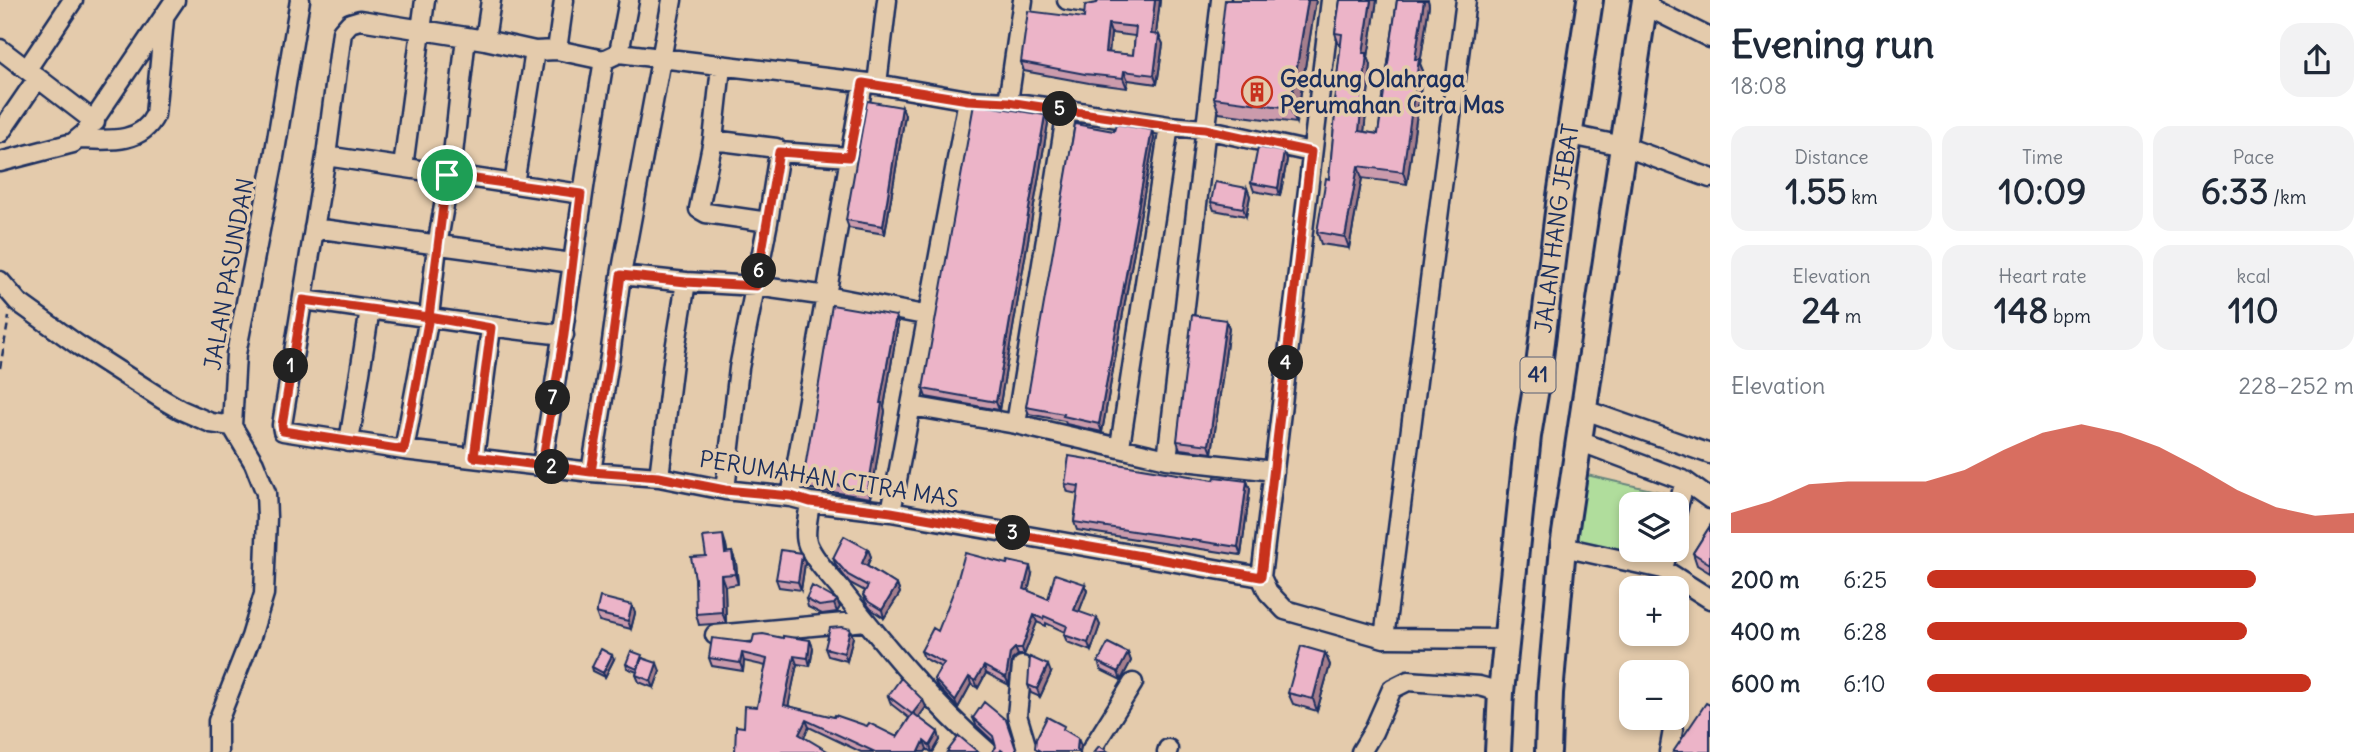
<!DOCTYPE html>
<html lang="en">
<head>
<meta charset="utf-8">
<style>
  :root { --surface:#fff; --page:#f2f2f3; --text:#1f2937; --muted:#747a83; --accent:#c8321e }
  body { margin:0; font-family:Delius,sans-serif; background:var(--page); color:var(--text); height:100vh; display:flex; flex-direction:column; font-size:26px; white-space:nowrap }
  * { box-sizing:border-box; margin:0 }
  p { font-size:23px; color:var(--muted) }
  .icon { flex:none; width:38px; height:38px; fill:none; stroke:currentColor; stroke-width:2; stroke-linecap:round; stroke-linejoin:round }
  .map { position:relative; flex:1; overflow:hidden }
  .side { display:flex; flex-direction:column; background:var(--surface); width:665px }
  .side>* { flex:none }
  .buttons { position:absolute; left:1619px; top:492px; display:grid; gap:14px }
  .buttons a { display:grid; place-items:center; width:70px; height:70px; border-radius:14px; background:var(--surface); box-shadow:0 4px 10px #0003; font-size:35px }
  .pin { position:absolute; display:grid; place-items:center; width:60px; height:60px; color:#fff; margin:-30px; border:4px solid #fff; border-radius:50%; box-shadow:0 2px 7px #0007 }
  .km { position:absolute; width:35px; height:35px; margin:-18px; border-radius:50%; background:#222; color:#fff; font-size:19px; line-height:35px; text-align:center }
  .round { display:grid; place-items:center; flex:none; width:74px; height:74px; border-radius:21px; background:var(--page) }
  .summary { display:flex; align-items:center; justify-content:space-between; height:119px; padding:0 21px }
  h1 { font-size:38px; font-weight:800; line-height:52px }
  .stats { display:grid; grid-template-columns:repeat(3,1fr); gap:10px; height:119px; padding:7px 21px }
  .stats div { display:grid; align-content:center; border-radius:18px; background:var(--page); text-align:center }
  .stats b { font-size:35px; font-weight:800 }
  .stats small { font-size:19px; font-weight:400 }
  .stats p { font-size:19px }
  .chart { height:196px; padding:14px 21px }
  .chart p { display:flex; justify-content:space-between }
  .chart svg { width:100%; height:126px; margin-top:7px; fill:var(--accent); opacity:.7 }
  ul { padding:0 21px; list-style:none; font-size:23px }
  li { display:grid; grid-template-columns:112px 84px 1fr; align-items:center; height:52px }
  li i { height:18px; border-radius:9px; background:var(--accent) }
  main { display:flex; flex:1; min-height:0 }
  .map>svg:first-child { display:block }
</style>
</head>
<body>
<main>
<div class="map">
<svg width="1710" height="752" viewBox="0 0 1710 752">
  <rect width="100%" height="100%" fill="#e4cbac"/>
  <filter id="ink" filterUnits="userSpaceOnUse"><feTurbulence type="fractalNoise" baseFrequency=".0143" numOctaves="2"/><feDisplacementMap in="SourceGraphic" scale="14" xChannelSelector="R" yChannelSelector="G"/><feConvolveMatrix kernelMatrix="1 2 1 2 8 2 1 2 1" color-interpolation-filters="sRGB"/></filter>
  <g filter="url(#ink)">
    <!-- green -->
    <path fill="#b0dd9c" stroke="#66867d" stroke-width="2" d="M1587 475 1682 497 1676 504H1631V550H1670L1667 562 1572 541Z"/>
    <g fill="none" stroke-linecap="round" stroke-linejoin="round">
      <!-- minor casing -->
      <g stroke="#1b2f5e" stroke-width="23">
        <path id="minor" d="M1067 0 1093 4 1097 0
          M1644 5 1710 38
          M485 40 491 0
          M0 49 95 122
          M557 50 564 0
          M619 53 629 0
          M604 60 557 50 535 51 485 40 360 20 350 23 342 32 326 156 282 425 283 431 404 450 591 472 659 477 725 490 791 497 810 502 891 512 1261 577
          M604 60 619 53 877 84 968 100 1008 102 1067 110 1169 126 1205 129 1311 152
          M721 67 713 140 699 209 706 213 768 222
          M27 69 73 0
          M877 84 887 0
          M1008 102 1023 0
          M0 133 37 79
          M1571 135 1623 146 1710 178
          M79 139C106 140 141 145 155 115L164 19
          M713 140 776 148 779 152 849 157
          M326 156 581 194
          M0 162 73 143 85 133 175 0
          M403 167 425 0
          M514 184 535 51
          M314 228 572 263
          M621 275 686 282 756 286 827 296 929 316
          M0 281 18 302 78 345 162 399 181 410 211 423 232 426
          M303 300C390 311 476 326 564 335
          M911 406 1016 424 1167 459 1274 471
          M1585 410 1710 454
          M1016 424 1067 110
          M1579 441 1685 481 1710 499
          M349 442 370 309
          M1120 446 1169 126
          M404 450 429 317 437 246 453 154 466 37
          M474 457 491 328
          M1167 459 1221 0
          M542 465C565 330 581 195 604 60
          M591 472 610 356 621 275 672 0
          M659 477 673 362 686 282
          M725 490 739 368 768 222 779 152
          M791 497 863 83
          M810 502C809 514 803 534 808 545 815 562 832 578 843 592 887 648 934 705 988 752
          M891 512 968 100
          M1676 514 1685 481
          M1563 547 1663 569 1710 599
          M1663 569 1668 550
          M1261 577 1331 0
          M1261 577 1268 592 1285 610 1384 638 1507 639
          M715 635 866 621
          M1384 638 1466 0
          M1022 666 1017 715 1028 752
          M218 752V721L251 637 264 594 267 517 266 493 254 463 232 426 236 354 273 163 300 0
          M1090 752 1133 683
          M1167 752 1168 749
          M1361 752 1373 732 1392 689 1408 681 1479 686 1501 692
          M1669 752 1673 730"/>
      </g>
      <!-- highway casing -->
      <g stroke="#1b2f5e" stroke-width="30">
        <g id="highway">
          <path id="s1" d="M1498 752 1501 692 1528 436 1537 382 1560 196 1590 0"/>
          <path d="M1548 752 1550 693 1563 547 1645 0"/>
        </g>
      </g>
      <!-- path -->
      <path stroke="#1b2f5e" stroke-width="2.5" stroke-dasharray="7 5" stroke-linecap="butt" d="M0 368 9 317"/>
      <!-- minor -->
      <use href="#minor" stroke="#e4cbac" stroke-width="18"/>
      <!-- highway -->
      <use href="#highway" stroke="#e4cbac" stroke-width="24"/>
    </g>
    <!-- wall -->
    <path fill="#cb9bac" stroke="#1b2f5e" stroke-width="2" fill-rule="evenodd" d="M1099 0H1160L1156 34 1163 44 1157 84 1128 80 1127 88 1089 83 1024 71 1021 62 1084 18ZM1111 33 1135 36 1133 55 1109 53Z
      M1316 0 1296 123 1219 113 1214 98Z
      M1340 0H1377L1368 57 1371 65 1364 132 1378 134 1397 0H1428L1429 5 1420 64 1423 71 1407 184 1362 178 1349 248 1321 244 1317 232 1329 179 1336 107 1334 103 1341 45H1339L1335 33Z
      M902 107 905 115 885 234 849 228 846 220Z
      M1045 115 1048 123 999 410 926 397 923 389Z
      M1152 130 1154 138 1102 432 1066 424 1065 421 1029 414 1026 407 1114 131Z
      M1287 160 1280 196 1254 191 1251 183Z
      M1247 188 1250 196 1246 216 1214 210 1211 202Z
      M896 316 898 324 884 407 885 411 871 498 806 488 803 480Z
      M1226 320 1229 328 1212 453 1180 449 1177 441Z
      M1214 480 1247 481 1250 489 1241 555 1077 530 1074 522 1078 494 1068 492 1065 484Z
      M1710 526V573L1697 565 1693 553Z
      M726 545 727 553 732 552 736 563 738 584 725 586 726 623 699 625 696 614 706 556Z
      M868 549 871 557 867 566 897 585 900 593 884 618 871 609 866 603 863 595 865 591 850 583 836 566 833 558Z
      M805 563 801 590 779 587 776 579Z
      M1032 574 1028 591 1048 599 1085 584 1087 591 1079 612 1100 625 1091 651 1067 642 1064 635 1065 632 1046 623V626L1037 622 1024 655H1018L1012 660 1009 685 986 673 978 688 971 684 958 708 937 686 934 679 941 667 924 658 921 651 938 631Z
      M806 599 837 600 840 607 837 612 822 614 808 607Z
      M596 613H635L631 629 599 621Z
      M853 637 847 661 828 656 825 648Z
      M783 638 810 640 813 648 810 666 797 664 788 706 897 737 909 718 891 704 888 696 926 707 918 717 938 732 940 740 933 752H931L927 749 925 752H861L809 727H744L757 707 766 666 744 661 743 671 712 666 709 658 752 643Z
      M1128 653 1131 661 1121 680 1101 670 1098 662Z
      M1325 653 1330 665 1317 711 1293 704 1288 693Z
      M643 658 660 671 654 688 639 682 636 675 637 672 627 668 626 664Z
      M614 659 605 677 593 671 592 667Z
      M1051 673 1040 697 1031 693 1028 685Z
      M973 718 1017 752H992L996 747 995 743 976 725Z"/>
    <!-- shaded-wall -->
    <path fill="#a57e8c" stroke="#1b2f5e" stroke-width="2" d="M1155 0H1160L1155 43 1151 34Z
      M1308 0H1316L1296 123 1290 108Z
      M1371 0H1377L1368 57 1371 65 1363 143 1359 131 1363 53Z
      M1424 0H1428L1429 5 1420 64 1423 71 1407 184 1403 172 1415 59Z
      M1108 24 1111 33 1108 62 1105 52Z
      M1159 35 1163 44 1157 84 1154 75Z
      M1124 71 1128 80 1127 88 1123 78Z
      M902 107 905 115 885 234 883 226Z
      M1045 115 1048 123 999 410 996 402Z
      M1152 130 1154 138 1102 432 1099 424Z
      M1284 152 1287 160 1280 196 1278 188Z
      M1358 166 1362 178 1349 248 1345 237Z
      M1247 188 1250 196 1246 216 1243 208Z
      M896 316 898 324 884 407 885 411 871 498 868 490 880 403Z
      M1226 320 1229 328 1212 453 1209 445Z
      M1247 481 1250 489 1241 555 1238 547Z
      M723 535 726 545 729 563 725 553Z
      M868 549 871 557 864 571 862 563Z
      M732 552 736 563 738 584 735 574Z
      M802 555 805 563 801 590 798 582Z
      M1030 566 1032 574 1027 596 1024 589Z
      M721 575 725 586 726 623 722 612Z
      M1085 584 1087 591 1077 617 1074 610Z
      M897 585 900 593 884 618 882 610Z
      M837 600 840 607 837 612 834 604Z
      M632 605 635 613 631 629 628 621Z
      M1034 615 1037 622 1024 655 1022 648Z
      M1097 618 1100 625 1091 651 1088 643Z
      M850 629 853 637 847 661 844 653Z
      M810 640 813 648 810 666 808 658Z
      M1015 648 1018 655 1012 660 1009 685 1006 678 1010 653Z
      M742 653 744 661 743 671 740 663Z
      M1128 653 1131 661 1121 680 1118 672Z
      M1325 653 1330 665 1317 711 1313 699Z
      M612 655 614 659 605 677 603 673Z
      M794 656 797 664 787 713 784 705Z
      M657 663 660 671 654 688 651 681Z
      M1048 665 1051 673 1040 697 1037 689Z
      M984 666 986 673 978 688 975 681Z
      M969 677 971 684 958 708 955 701Z
      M923 700 926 707 916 721 913 713Z
      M806 720 809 727 802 742 799 734Z
      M938 732 940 740 933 752H932L930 746Z
      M1078 738 1081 746 1080 752 1077 749Z
      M924 741 927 749 925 752H919Z"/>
    <!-- building -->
    <path fill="#ecb4c8" stroke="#1b2f5e" stroke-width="2" fill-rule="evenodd" d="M1099 0H1155L1151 34 1159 35 1154 75 1124 71 1123 78 1085 74 1021 62 1028 11 1084 18 1085 5 1097 3ZM1108 24 1136 27 1133 55 1105 52Z
      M1225 0H1308L1290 108 1214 98Z
      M1340 0H1371L1363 53H1367L1359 131 1378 134 1397 0H1424L1415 59H1419L1403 172 1358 166 1345 237 1317 232 1326 178 1329 179 1336 104 1334 103 1342 34 1335 33Z
      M867 101 902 107 883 226 846 220Z
      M974 104 1045 115 996 402 923 389Z
      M1075 124 1114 131 1116 124 1152 130 1099 424 1063 416 1064 414 1026 407Z
      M1258 147 1284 152 1278 188 1251 183Z
      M1215 182 1247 188 1243 208 1211 202Z
      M832 305 896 316 880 403H882L868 490 803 480Z
      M1192 315 1226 320 1209 445 1177 441Z
      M1069 456 1214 480 1215 477 1247 481 1238 547 1074 522 1079 486 1065 484Z
      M1710 526V564L1693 553Z
      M723 535 725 553 732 552 735 574 721 575 722 612 696 614 695 578 691 557 706 556 703 537Z
      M844 536 868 549 862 563 897 585 882 610 869 602 863 595 868 586 848 575 833 558Z
      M781 550 801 553 802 555 798 582 776 579Z
      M965 553 1007 564 1008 561 1030 566 1024 589 1048 599 1055 574 1085 584 1074 610 1097 618 1088 643 1064 635 1067 626 1044 616 1043 619 1034 615 1022 648H1015L1010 653 1006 678 984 666 975 681 969 677 955 701 934 679 944 663 921 651 933 628 938 631 956 585Z
      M812 586 837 600 834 604 819 606 806 599Z
      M600 597 632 605 628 621 596 613Z
      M842 627 850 629 844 653 825 648 830 628Z
      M763 634 783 638V636L810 640 808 658 794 656 784 705 834 717 835 715 867 726 869 723 897 737 912 714 888 696 901 678 923 700 913 713 938 732 930 746 924 741 919 752H875L806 720 799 734 829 752H735L736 726 744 727 745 706 757 707 767 659 742 653 740 663 709 658 712 638 752 643 754 635Z
      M1108 643 1128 653 1118 672 1098 662Z
      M1301 646 1325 653 1313 699 1288 693Z
      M601 649 612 655 603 673 592 667Z
      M631 651 642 655 637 669 626 664Z
      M1030 657 1048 665 1037 689 1028 685Z
      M642 658 657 663 651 681 636 675Z
      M984 702 1006 720 1017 752H1004L1001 750 1000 752H992L996 747 993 736 973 718Z
      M1706 703 1710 705V752H1673Z
      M1047 717 1064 726 1063 729 1078 738 1077 749 1080 752H1042L1035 748 1036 739Z
      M959 736 978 752H947Z
      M1099 746 1109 752H1094Z"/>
  </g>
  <g fill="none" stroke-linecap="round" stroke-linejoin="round" filter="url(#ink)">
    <!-- route casing -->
    <g stroke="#fff" stroke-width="14">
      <path id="route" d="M447 175 429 317 404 450 283 431 282 425 303 300 429 317 491 328 474 457 591 472 659 477 725 490 791 496 810 502 891 512 1261 577 1311 152 1205 129 1169 126 1008 102 968 100 863 83 849 157 779 152 756 286 686 282 621 275 610 356 591 472 542 465 564 335 581 194 447 175"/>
    </g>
    <!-- route -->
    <use href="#route" stroke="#c8321e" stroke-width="9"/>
  </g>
  <!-- icons -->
  <defs>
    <g id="building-ring" transform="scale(1.575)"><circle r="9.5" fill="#e4cbac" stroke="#c8321e" stroke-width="1.5"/><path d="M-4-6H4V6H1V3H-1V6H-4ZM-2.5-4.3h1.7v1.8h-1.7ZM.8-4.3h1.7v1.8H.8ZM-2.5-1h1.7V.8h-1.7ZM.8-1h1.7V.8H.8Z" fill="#c8321e"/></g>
  </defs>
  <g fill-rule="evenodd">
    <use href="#building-ring" x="1257" y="92"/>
  </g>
  <g text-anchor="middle" stroke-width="7" stroke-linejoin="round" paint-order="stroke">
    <!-- shield labels -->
    <rect fill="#e4cbac" stroke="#575e75" stroke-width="2" x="1520.5" y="357.5" width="35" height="35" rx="5"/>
    <g font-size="21" font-weight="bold" fill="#1b2f5e">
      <text x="1538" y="382">41</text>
    </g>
    <!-- poi labels -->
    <g font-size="23" font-weight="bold" fill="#1b2f5e" stroke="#e4cbac" text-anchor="start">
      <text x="1280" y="87">Gedung Olahraga<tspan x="1280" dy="26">Perumahan Citra Mas</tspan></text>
    </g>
    <!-- street labels -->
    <g font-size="23" fill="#1b2f5e" stroke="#e4cbac">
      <text dy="8" stroke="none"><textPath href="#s1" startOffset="527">JALAN HANG JEBAT</textPath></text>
      <text transform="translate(229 274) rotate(-80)" y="8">JALAN PASUNDAN</text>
      <text transform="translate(829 479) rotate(9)" y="8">PERUMAHAN CITRA MAS</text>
    </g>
  </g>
</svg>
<div class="buttons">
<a><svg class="icon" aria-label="layers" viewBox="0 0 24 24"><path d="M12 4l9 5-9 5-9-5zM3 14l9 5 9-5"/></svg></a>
<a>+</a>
<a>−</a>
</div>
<div class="pin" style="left:447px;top:175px;background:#1e9e55"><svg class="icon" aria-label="arrive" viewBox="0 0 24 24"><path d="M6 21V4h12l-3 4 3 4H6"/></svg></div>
<b class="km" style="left:291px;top:366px">1</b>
<b class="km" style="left:552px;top:467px">2</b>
<b class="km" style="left:1013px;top:533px">3</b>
<b class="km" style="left:1286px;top:363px">4</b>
<b class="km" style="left:1060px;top:109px">5</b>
<b class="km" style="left:759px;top:271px">6</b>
<b class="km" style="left:553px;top:398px">7</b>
</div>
<section class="side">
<div class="summary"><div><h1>Evening run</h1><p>18:08</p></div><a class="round"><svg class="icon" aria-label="share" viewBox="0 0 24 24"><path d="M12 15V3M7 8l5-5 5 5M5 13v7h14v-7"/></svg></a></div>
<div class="stats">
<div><p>Distance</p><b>1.55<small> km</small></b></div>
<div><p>Time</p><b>10:09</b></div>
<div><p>Pace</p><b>6:33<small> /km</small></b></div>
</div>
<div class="stats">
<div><p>Elevation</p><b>24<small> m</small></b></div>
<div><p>Heart rate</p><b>148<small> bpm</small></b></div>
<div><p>kcal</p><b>110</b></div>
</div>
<div class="chart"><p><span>Elevation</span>228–252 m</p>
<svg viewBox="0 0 160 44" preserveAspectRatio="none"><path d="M0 44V37L10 33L20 27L30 26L40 26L50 26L60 22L70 15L80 9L90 6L100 9L110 14L120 21L130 29L140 35L150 38L160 37V44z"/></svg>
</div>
<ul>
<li><b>200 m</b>6:25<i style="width:77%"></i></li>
<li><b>400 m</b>6:28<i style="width:75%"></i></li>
<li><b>600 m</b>6:10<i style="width:90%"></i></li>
</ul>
</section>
</main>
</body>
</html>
